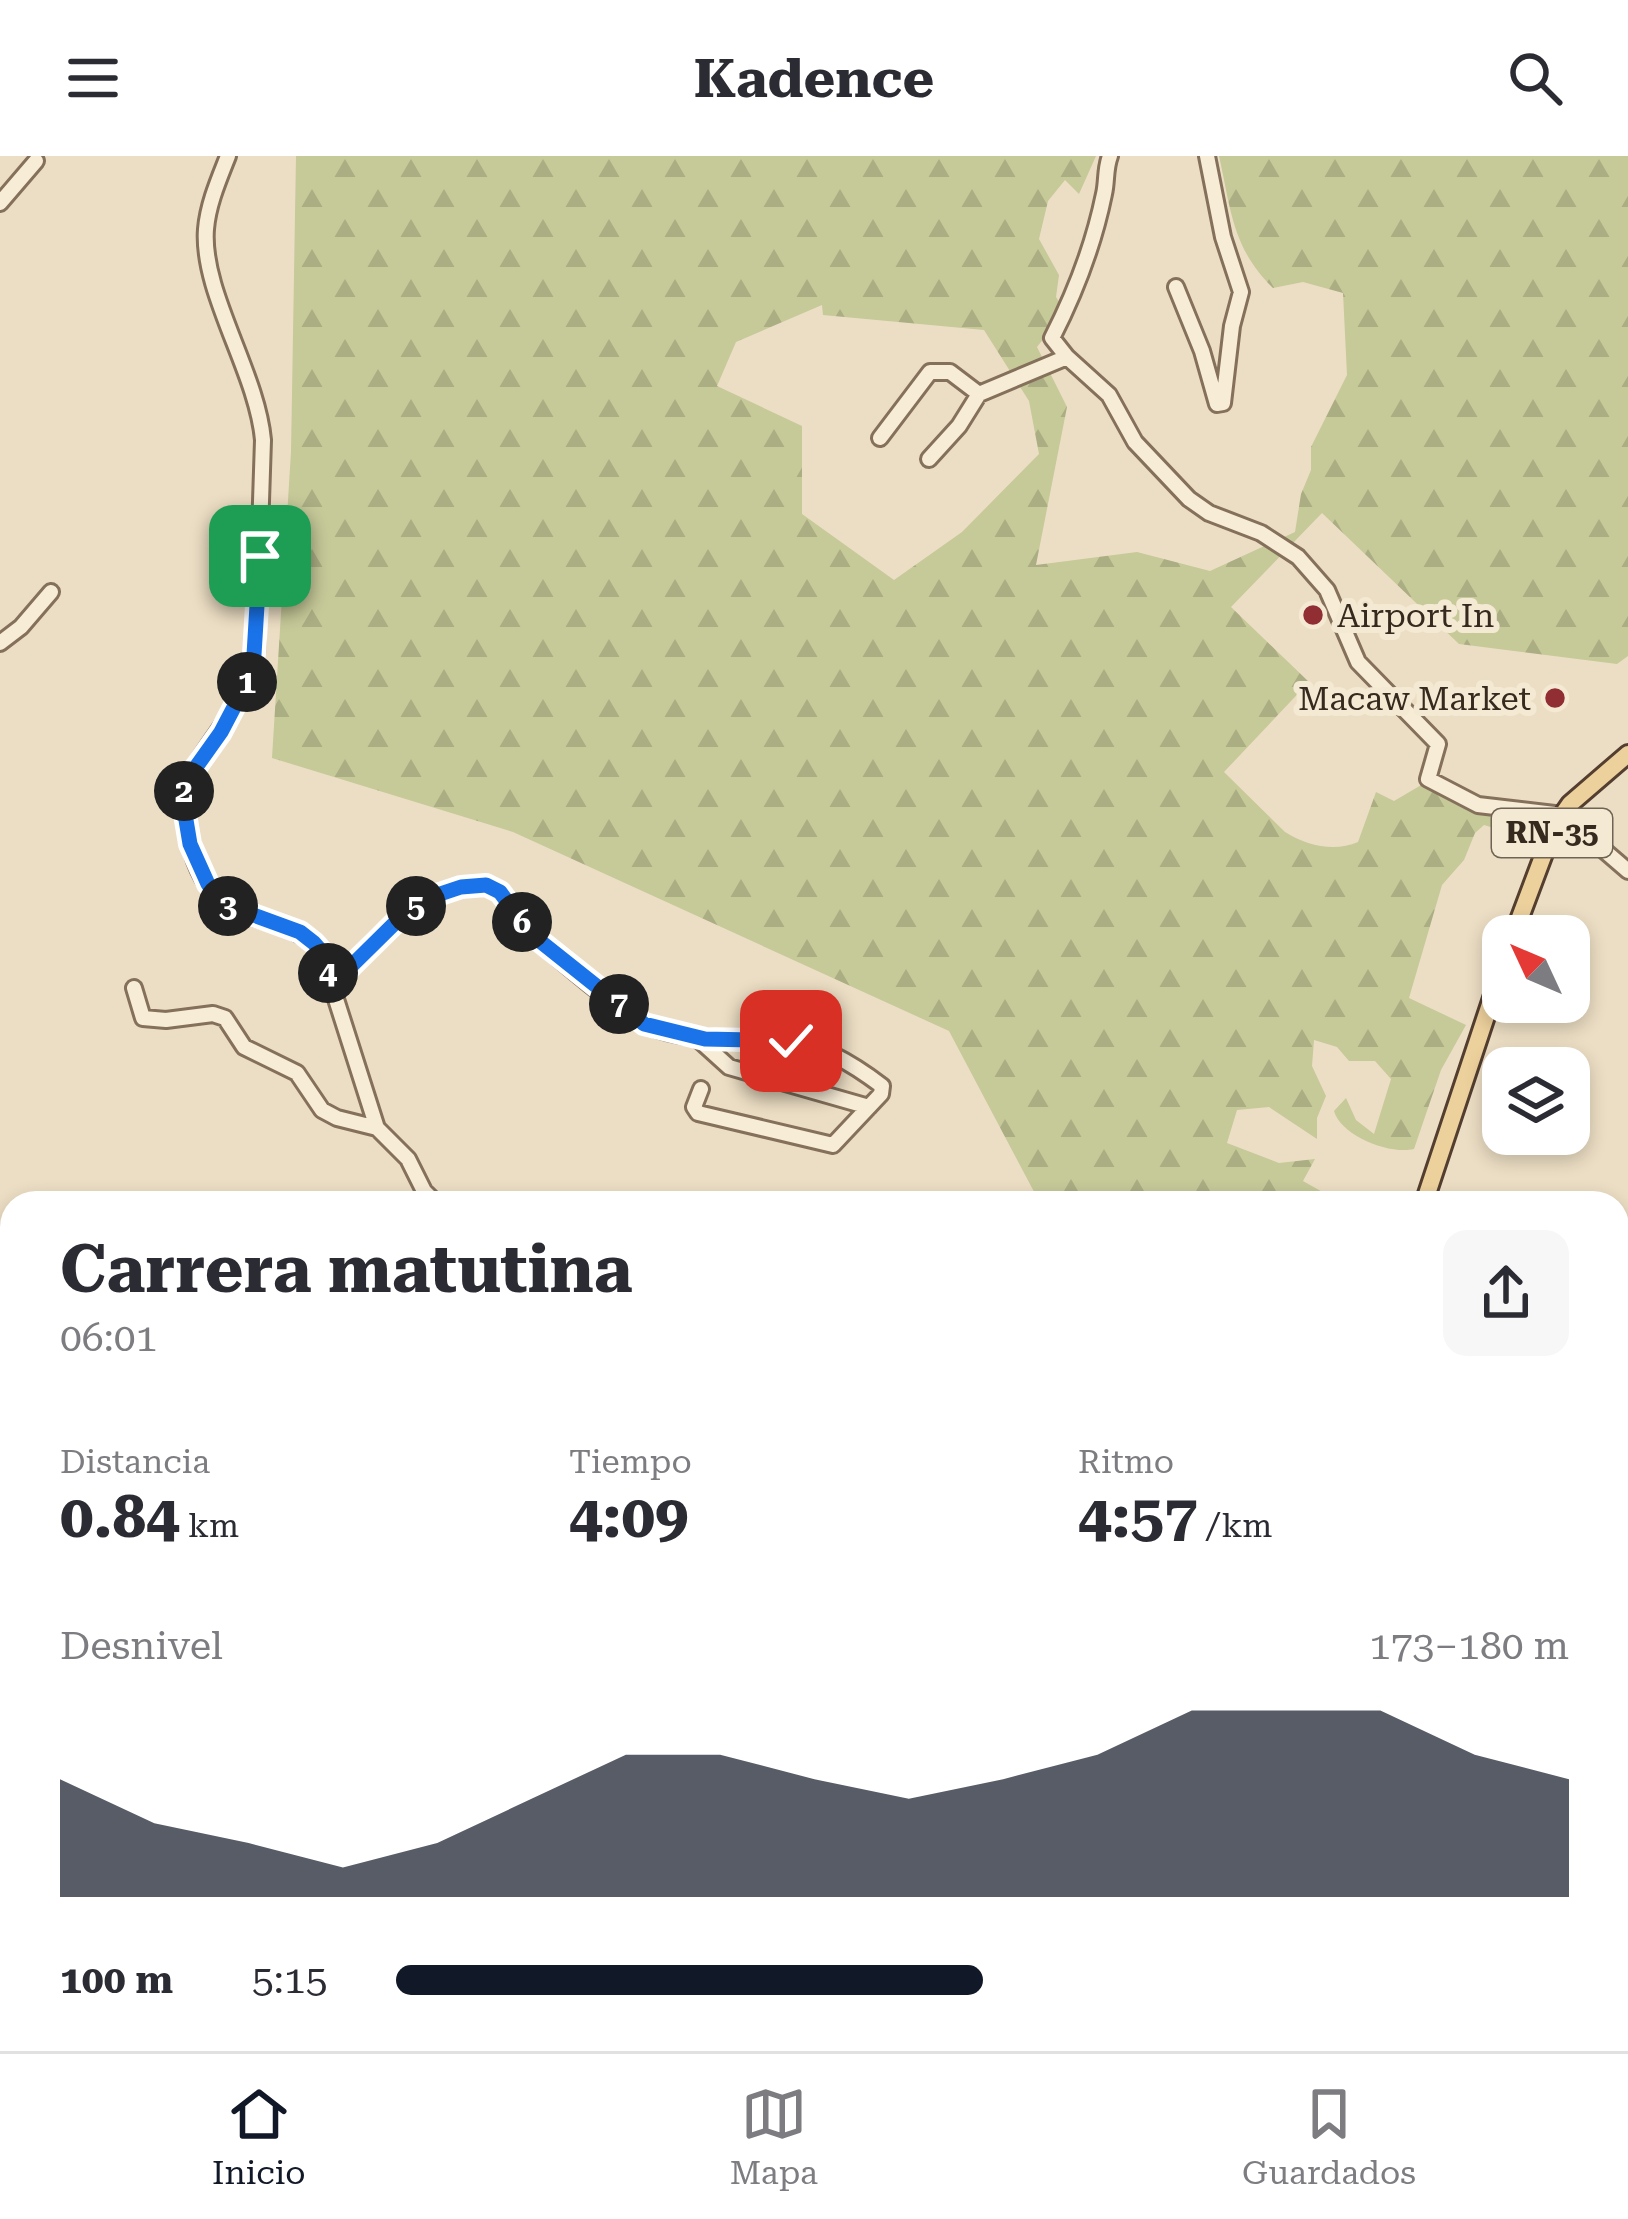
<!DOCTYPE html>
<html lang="es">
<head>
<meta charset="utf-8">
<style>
  :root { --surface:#fff; --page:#f7f7f7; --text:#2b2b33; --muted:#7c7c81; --line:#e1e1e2; --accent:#111827 }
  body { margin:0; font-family:"Roboto Serif",serif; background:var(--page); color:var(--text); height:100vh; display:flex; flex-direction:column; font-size:45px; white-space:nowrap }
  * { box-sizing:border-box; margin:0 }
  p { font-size:39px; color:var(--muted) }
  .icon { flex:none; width:66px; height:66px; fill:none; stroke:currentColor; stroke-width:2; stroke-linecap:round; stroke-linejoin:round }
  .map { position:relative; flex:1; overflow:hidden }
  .details { position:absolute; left:0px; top:1035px; width:1629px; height:861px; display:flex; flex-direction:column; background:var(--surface); border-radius:36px 36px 0 0; box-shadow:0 6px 18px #0003 }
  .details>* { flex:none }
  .needle { width:78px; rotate:314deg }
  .fabs { position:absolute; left:1482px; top:759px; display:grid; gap:24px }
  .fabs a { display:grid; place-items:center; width:108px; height:108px; border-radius:24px; background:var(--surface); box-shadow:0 6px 18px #0003; font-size:60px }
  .pin { position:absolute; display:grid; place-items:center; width:102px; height:102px; color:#fff; margin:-51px; border-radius:24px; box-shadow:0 6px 18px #0006 }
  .km { position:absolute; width:60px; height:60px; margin:-30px; border-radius:50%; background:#222; color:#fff; font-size:33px; line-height:60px; text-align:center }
  .round { display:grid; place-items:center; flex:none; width:126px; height:126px; border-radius:24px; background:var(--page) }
  .summary { display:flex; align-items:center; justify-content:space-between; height:204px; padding:0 60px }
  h1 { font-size:66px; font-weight:700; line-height:90px }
  .metrics { display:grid; grid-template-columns:repeat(3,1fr); gap:18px; height:204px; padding:12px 60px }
  .metrics div { display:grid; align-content:center }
  .metrics b { font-size:60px; font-weight:700 }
  .metrics small { font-size:33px; font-weight:400 }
  .metrics p { font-size:33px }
  .chart { height:336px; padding:24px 60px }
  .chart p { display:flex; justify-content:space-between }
  .chart svg { width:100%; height:216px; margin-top:12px; fill:var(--accent); opacity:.7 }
  ul { padding:0 60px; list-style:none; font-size:39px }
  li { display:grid; grid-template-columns:192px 144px 1fr; align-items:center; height:90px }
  li i { height:30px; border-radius:15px; background:var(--accent) }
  header { display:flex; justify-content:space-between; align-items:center; height:156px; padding:0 60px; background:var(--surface); font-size:54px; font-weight:700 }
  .dock { display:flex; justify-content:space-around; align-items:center; height:168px; border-top:3px solid var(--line); background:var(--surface); font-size:33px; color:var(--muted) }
  .dock a { display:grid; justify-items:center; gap:6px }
  .dock .current { color:var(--accent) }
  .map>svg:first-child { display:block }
</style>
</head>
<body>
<header><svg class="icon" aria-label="menu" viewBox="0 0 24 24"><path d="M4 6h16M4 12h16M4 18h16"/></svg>Kadence<svg class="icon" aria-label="search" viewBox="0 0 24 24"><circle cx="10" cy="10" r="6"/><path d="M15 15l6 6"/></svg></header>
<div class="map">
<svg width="1628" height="1895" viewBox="0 0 1628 1895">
  <defs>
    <pattern id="forest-firs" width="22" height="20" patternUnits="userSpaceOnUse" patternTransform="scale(3)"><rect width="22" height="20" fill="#c6c998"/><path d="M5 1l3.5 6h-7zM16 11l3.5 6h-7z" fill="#abad83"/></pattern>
    <pattern id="water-ripples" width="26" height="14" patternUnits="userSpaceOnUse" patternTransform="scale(3)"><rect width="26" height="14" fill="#a5bfb6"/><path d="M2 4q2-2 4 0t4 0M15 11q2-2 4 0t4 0" fill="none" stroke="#879b93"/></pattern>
  </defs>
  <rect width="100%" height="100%" fill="#ecdec4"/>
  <!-- forest -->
  <path fill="url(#forest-firs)" fill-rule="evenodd" d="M296 0H1096L1079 38 1065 24 1048 45 1039 83 1059 119 1056 141 1065 155 1037 191 1067 251 1036 409 1137 396 1210 415 1295 376 1301 338 1311 314V291L1347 219 1343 137 1303 126 1273 132C1232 92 1231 53 1219 0H1628V500L1617 508 1459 488 1322 357 1231 451 1309 526 1224 616 1285 676C1307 690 1335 696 1358 686L1376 636 1394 645 1423 628 1498 656 1506 666 1497 673 1484 669 1475 677 1464 704 1442 729 1409 842 1466 869 1441 914 1414 993C1390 999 1341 980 1334 955L1346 942 1356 964 1374 978 1391 923 1375 905H1349L1337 891 1314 884 1312 910 1326 940 1317 962V983L1269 951 1237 954 1227 987 1279 1007 1315 1003 1303 1025 1342 1047H1040L949 875 513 676 272 602 291 296ZM822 149 823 159 984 174 1029 245 1039 298 962 376 894 424 802 358V270L717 230 736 186Z
    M825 1884H986L973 1895H837Z"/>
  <!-- water -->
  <path fill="url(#water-ripples)" stroke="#6d8d83" stroke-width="3" d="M1444 1884H1511L1508 1895H1444Z"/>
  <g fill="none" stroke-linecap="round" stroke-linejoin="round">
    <!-- stream -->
    <path stroke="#6d8d83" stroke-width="3" d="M1617 1604 1628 1573"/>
    <!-- taxiway -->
    <path stroke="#918471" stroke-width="24" d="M1617 1085 1628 1089
      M1617 1146 1628 1150
      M1617 1207 1628 1211
      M1617 1251 1628 1247"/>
    <!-- runway -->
    <path stroke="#918471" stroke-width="57" d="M1624 1895 1628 1884"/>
    <!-- minor casing -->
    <g stroke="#85705b" stroke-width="20">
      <path id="minor" d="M228 0C219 23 208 48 206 73 201 136 257 216 263 284L256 499C245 549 207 585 184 629 182 667 192 728 229 750 260 769 296 766 321 796L377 972 408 1003 424 1035 436 1047
        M1110 0C1105 13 1107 25 1104 38 1094 87 1075 137 1052 182L1067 201 1109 239 1135 286 1189 343 1209 357 1261 377 1298 401 1327 434 1358 506 1438 588 1428 623 1478 649 1563 659 1628 715
        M0 47 36 5
        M1176 131 1202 195 1217 248 1223 247 1232 170 1241 136 1223 81 1207 0
        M880 282 930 216H950L979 238
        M929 303 959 270 979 238 1067 201
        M0 487 21 471 51 436
        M332 829C372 789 418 727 481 730 507 731 515 762 532 778 549 796 627 861 647 869 694 890 744 878 792 885 824 890 857 911 882 930L881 938 833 989 698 957 694 951 701 933
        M134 832 143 862 166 864 213 858 225 862 244 891 297 917 322 954 337 962 377 972
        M697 882 729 911 869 951
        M0 1317 12 1316
        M370 1884 374 1895
        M744 1884 757 1895
        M1375 1895 1377 1884"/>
    </g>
    <!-- major casing -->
    <g stroke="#533e2f" stroke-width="22">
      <path id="major" d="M1513 780 1554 671 1570 648 1628 598
        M1424 1047 1503 809
        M0 1833 12 1845
        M54 1884 66 1895
        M303 1884 329 1895
        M1002 1895 1015 1884"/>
    </g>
    <!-- minor -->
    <use href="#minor" stroke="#f7ecd6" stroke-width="14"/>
    <!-- major -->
    <use href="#major" stroke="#edd19d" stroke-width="16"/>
  </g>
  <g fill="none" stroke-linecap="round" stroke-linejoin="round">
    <!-- route casing -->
    <g stroke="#fff" stroke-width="24">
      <path id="route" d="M260 400 253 515 221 576 184 628 183 646 190 688 208 728 229 750 300 776 314 787 322 796 332 829 404 758 428 742 461 731 486 729 500 736 531 778 644 868 705 883 791 885"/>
    </g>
    <!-- route -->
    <use href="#route" stroke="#1a73e8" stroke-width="15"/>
  </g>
  <!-- markers -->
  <g fill="#912e33" stroke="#f4e9d3" stroke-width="4.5">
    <circle cx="1313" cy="459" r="12"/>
    <circle cx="1555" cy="542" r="12"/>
  </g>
  <g text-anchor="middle" stroke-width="12" stroke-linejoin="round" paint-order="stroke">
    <!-- shield labels -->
    <rect fill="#f4e9d3" stroke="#6f6354" stroke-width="3" x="1492" y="653" width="120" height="48" rx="9"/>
    <g font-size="30" font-weight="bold" fill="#36291e">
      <text x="1552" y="687">RN-35</text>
    </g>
    <!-- poi labels -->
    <g font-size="33" fill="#36291e" stroke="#f4e9d3" text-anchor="start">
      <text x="1337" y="471">Airport In</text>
      <text x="1531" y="554" text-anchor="end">Macaw Market</text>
    </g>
  </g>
</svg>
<div class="fabs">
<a><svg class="needle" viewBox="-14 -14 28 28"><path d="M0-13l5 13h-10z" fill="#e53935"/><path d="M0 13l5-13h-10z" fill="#7c7c81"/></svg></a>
<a><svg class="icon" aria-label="layers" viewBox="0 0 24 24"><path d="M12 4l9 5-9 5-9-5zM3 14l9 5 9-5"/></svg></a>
</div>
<div class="pin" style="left:260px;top:400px;background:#1e9e55"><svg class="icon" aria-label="arrive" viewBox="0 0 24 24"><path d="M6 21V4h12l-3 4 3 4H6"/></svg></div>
<div class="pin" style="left:791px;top:885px;background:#d93025"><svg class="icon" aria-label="check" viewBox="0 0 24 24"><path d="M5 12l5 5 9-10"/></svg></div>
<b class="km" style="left:247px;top:526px">1</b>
<b class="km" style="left:184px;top:635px">2</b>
<b class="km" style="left:228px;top:750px">3</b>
<b class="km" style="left:328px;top:817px">4</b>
<b class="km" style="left:416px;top:750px">5</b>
<b class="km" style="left:522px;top:766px">6</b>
<b class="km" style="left:619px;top:848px">7</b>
<section class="details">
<div class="summary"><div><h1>Carrera matutina</h1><p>06:01</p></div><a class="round"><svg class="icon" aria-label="share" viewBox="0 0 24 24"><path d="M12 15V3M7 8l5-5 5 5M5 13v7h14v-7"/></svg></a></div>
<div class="metrics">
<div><p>Distancia</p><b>0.84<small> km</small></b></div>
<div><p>Tiempo</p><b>4:09</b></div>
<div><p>Ritmo</p><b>4:57<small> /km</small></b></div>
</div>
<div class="chart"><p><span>Desnivel</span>173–180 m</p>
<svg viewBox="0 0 160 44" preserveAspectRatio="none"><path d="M0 44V20L10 29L20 33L30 38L40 33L50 24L60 15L70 15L80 20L90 24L100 20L110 15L120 6L130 6L140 6L150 15L160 20V44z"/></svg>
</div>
<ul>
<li><b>100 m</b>5:15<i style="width:50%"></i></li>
</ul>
</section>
</div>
<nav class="dock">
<a class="current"><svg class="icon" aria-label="home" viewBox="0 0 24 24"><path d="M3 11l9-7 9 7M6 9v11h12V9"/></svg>Inicio</a>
<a><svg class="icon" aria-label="map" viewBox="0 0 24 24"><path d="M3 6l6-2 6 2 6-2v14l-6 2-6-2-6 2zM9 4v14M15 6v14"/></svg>Mapa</a>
<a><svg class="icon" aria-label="saved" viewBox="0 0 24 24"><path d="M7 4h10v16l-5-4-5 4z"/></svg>Guardados</a>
</nav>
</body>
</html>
